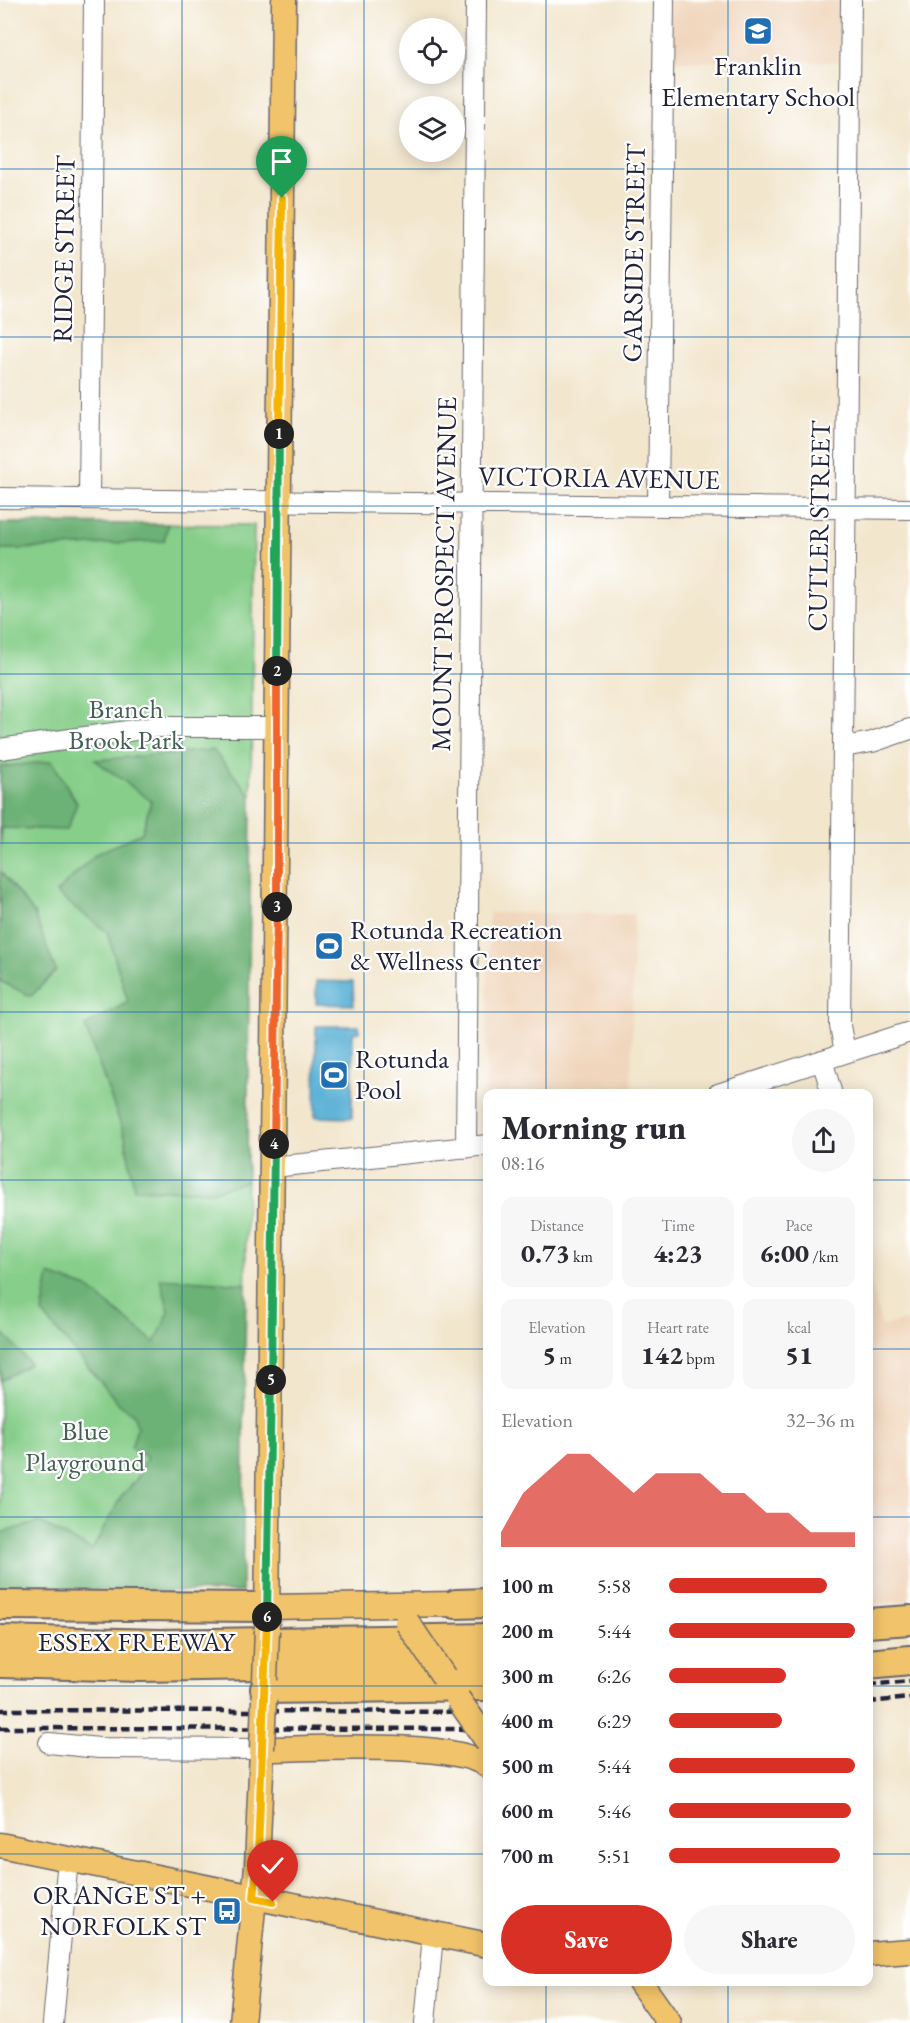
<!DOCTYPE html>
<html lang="en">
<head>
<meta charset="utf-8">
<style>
  :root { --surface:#fff; --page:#f7f7f7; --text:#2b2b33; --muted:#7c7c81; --accent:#d93025 }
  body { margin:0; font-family:"EB Garamond",serif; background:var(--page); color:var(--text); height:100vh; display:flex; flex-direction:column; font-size:22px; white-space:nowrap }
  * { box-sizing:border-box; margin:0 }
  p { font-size:20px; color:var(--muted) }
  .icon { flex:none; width:33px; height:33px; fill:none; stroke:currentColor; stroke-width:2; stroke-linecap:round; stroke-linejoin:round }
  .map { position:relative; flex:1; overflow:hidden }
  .side { position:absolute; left:483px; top:1089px; width:390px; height:897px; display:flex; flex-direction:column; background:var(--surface); border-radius:12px; box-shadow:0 3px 15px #0003 }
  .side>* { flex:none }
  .fabs { position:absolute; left:399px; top:18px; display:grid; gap:12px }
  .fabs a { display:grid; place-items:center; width:66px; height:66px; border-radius:50%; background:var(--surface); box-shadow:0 3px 15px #0003; font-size:30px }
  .pin { position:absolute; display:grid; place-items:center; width:51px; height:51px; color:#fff; margin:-62px -26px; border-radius:50% 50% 50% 0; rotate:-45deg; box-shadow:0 0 6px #0007 }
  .pin .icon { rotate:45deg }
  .km { position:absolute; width:30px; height:30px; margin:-15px; border-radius:50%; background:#222; color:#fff; font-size:16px; line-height:30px; text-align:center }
  .round { display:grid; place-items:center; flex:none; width:63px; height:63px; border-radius:32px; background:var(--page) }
  .head { display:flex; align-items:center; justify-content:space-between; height:102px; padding:0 18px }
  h1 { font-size:33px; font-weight:800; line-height:45px }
  .figures { display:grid; grid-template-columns:repeat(3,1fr); gap:9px; height:102px; padding:6px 18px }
  .figures div { display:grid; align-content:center; border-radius:12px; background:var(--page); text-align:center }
  .figures b { font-size:26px; font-weight:800 }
  .figures small { font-size:16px; font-weight:400 }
  .figures p { font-size:16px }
  .chart { height:168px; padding:12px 18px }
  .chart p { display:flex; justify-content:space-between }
  .chart svg { width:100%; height:108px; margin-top:6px; fill:var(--accent); opacity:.7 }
  .cta { display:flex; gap:12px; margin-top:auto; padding:12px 18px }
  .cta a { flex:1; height:69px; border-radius:36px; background:var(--accent); color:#fff; font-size:24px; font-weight:800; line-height:69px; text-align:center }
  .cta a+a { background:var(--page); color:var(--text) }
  ul { padding:0 18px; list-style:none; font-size:20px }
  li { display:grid; grid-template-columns:96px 72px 1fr; align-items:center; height:45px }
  li i { height:15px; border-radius:8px; background:var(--accent) }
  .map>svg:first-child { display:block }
</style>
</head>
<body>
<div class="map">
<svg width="910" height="2023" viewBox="0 0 910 2023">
  <rect width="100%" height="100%" fill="#fff"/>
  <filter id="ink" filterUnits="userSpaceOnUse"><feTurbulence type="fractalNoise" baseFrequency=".0167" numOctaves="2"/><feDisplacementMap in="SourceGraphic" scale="12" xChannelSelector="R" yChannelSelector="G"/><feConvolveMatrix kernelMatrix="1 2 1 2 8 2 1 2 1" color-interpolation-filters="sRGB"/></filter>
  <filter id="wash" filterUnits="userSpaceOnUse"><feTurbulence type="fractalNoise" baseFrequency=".008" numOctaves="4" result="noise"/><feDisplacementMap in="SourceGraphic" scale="24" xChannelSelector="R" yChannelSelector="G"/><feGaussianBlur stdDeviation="1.35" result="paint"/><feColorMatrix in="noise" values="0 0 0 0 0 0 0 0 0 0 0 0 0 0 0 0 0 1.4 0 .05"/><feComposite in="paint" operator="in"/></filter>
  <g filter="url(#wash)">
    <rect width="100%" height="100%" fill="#f2e6cd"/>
    <!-- built -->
    <path fill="#f0d6bc" d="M668 0H848L847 62 669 61Z
      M489 913 634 914 631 1093 488 1094 487 1121H485Z
      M868 1269 881 1326 910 1320V1601L869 1604Z"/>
    <!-- green -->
    <path fill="#86ce89" stroke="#547862" stroke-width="1.5" d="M0 523 254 525 242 1592 0 1589Z"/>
    <!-- forest -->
    <path fill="#6cb175" stroke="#476a58" stroke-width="1.5" d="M0 523 168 524 164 541C109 542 54 550 0 549Z
      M213 750 251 795 247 1181 211 1192 134 1189 125 1137 85 1026 128 1002 107 932 56 893 96 854 142 833 151 801 95 760Z
      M52 761 77 803 67 830 2 828 0 845V767Z
      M0 871 34 913 56 971 31 996 0 981Z
      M49 1275 88 1288 155 1343 169 1311 160 1278 246 1284 242 1592 0 1589V1533L39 1522 92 1550 121 1497 136 1480 147 1457 131 1448 137 1428 134 1415 119 1404 42 1313Z
      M0 1329 30 1364 0 1381Z"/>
    <!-- water -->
    <path fill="#57afd4" stroke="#3c6888" stroke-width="1.5" d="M316 981 353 982 354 1005 316 1004Z
      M316 1026H359V1032L353 1033 352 1118 315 1117Z"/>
  </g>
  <g filter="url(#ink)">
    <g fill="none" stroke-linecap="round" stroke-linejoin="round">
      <!-- minor casing -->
      <g stroke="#6b676e" stroke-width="22">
        <path id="minor" d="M0 498 910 509
          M89 499 94 0
          M658 506 664 0
          M843 747 872 742 910 729
          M0 749 156 727H278
          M845 1052 840 1026 851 0
          M822 1060 832 1094
          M718 1094 910 1032
          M466 1148 476 0
          M273 1167 488 1145
          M49 1743 99 1748 262 1749
          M53 2023 68 1859
          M425 2023 433 1935"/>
      </g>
      <!-- major casing -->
      <g stroke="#6b676e" stroke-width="27">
        <path id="major" d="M267 1607 456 1604
          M267 1626 284 0
          M0 1845 488 1945
          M868 1954 910 1951
          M640 1982 669 2023
          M242 2023 257 1866 262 1749C309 1749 456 1740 488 1766"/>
      </g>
      <!-- highway casing -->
      <g stroke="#6b676e" stroke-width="32">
        <path id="highway" d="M456 1604 488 1603
          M0 1605 267 1607
          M868 1623 910 1620
          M0 1640 160 1644 488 1638
          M0 1663 140 1667 488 1661
          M868 1664 910 1660
          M265 1689 488 1686"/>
      </g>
      <!-- minor -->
      <use href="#minor" stroke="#fff" stroke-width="20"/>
      <!-- major -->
      <use href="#major" stroke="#f1c36a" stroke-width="24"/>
      <!-- highway -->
      <use href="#highway" stroke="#f1c36a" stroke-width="28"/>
      <!-- rail -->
      <path stroke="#22223b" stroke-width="4.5" stroke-dasharray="9 4.5" stroke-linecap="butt" d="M868 1685 910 1681
        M868 1702 910 1698
        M0 1710 488 1712
        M0 1728 488 1729"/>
      <!-- major-bridge casing -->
      <g stroke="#6b676e" stroke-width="27" stroke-linecap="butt">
        <path id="major-bridge" d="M407 1622 444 1677
          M265 1680 267 1630
          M458 1699 488 1742
          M262 1749 264 1700"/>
      </g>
      <!-- major-bridge -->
      <use href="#major-bridge" stroke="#f1c36a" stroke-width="24"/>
    </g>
  </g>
  <g fill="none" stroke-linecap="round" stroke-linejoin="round" filter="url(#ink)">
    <!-- split-1 casing -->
    <g stroke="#fff" stroke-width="12">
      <path id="split-1" d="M279 434 282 198"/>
    </g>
    <!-- split-2 casing -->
    <g stroke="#fff" stroke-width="12">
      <path id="split-2" d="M277 671 279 434"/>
    </g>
    <!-- split-3 casing -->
    <g stroke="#fff" stroke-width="12">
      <path id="split-3" d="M277 907V671"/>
    </g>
    <!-- split-4 casing -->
    <g stroke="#fff" stroke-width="12">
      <path id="split-4" d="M274 1144 277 907"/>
    </g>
    <!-- split-5 casing -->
    <g stroke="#fff" stroke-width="12">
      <path id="split-5" d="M271 1380 274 1144"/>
    </g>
    <!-- split-6 casing -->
    <g stroke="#fff" stroke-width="12">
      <path id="split-6" d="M267 1617 271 1380"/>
    </g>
    <!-- split-7 casing -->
    <g stroke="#fff" stroke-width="12">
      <path id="split-7" d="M258 1853 267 1617"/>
    </g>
    <!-- split-8 casing -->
    <g stroke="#fff" stroke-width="12">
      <path id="split-8" d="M258 1853 254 1898 273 1902"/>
    </g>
    <!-- split-1 -->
    <use href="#split-1" stroke="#f5b400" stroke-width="8"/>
    <!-- split-2 -->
    <use href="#split-2" stroke="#22a559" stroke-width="8"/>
    <!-- split-3 -->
    <use href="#split-3" stroke="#f0652b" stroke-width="8"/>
    <!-- split-4 -->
    <use href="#split-4" stroke="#f0652b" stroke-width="8"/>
    <!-- split-5 -->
    <use href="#split-5" stroke="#22a559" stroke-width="8"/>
    <!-- split-6 -->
    <use href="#split-6" stroke="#22a559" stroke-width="8"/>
    <!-- split-7 -->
    <use href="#split-7" stroke="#f5b400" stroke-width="8"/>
    <!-- split-8 -->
    <use href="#split-8" stroke="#f5b400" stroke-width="8"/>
  </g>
  <!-- grid -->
  <path fill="none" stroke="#1f6fb2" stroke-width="1.5" stroke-opacity="0.55" d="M182 0V2023M364 0V2023M546 0V1094M728 0V1094M0 169H910M0 337H910M0 506H910M0 674H910M0 843H910M0 1012H910M0 1180H488M868 1180H910M0 1349H488M868 1349H910M0 1517H488M868 1517H910M0 1686H488M868 1686H910M0 1854H488M868 1854H910M546 1982V2023M728 1982V2023"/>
  <!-- icons -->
  <defs>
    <g id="school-square" transform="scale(1.5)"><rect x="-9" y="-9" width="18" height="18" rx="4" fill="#1f6fb2" stroke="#fff"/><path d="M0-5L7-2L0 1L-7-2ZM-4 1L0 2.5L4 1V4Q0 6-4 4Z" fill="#fff"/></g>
    <g id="stadium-square" transform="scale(1.5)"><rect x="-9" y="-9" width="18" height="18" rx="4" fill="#1f6fb2" stroke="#fff"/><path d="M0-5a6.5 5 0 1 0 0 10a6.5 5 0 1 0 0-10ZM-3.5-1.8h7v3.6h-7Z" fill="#fff"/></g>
    <g id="bus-square" transform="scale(1.5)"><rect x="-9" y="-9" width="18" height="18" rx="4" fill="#1f6fb2" stroke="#fff"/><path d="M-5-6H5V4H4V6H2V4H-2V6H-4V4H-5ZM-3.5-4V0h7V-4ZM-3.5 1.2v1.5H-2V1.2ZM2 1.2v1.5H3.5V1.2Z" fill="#fff"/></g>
  </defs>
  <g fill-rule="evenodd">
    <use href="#school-square" x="758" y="31"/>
    <use href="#stadium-square" x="329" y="946"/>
    <use href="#stadium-square" x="334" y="1075"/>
    <use href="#bus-square" x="227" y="1911"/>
  </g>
  <g text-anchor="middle" stroke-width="4.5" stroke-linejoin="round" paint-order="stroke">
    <!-- poi labels -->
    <g font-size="27" fill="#22223b" stroke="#fff" text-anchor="start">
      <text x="758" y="75" text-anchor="middle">Franklin<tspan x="758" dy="31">Elementary School</tspan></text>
      <text x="350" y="939">Rotunda Recreation<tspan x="350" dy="31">&amp; Wellness Center</tspan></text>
      <text x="355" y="1068">Rotunda<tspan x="355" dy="31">Pool</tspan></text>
      <text x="206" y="1904" text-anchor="end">ORANGE ST +<tspan x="206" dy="31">NORFOLK ST</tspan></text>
    </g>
    <!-- street labels -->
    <g font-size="27" fill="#22223b" stroke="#fff">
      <text transform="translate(64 249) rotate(-89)" y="9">RIDGE STREET</text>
      <text transform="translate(634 253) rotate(-89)" y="9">GARSIDE STREET</text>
      <text transform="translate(599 478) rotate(1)" y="9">VICTORIA AVENUE</text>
      <text transform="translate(819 526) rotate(-89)" y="9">CUTLER STREET</text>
      <text transform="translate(444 574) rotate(-89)" y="9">MOUNT PROSPECT AVENUE</text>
      <text x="136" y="1651">ESSEX FREEWAY</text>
    </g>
    <!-- park labels -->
    <g font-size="27" fill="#455e56" stroke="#fff">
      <text x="126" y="718">Branch<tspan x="126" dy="31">Brook Park</tspan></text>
      <text x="85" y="1440">Blue<tspan x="85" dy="31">Playground</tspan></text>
    </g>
  </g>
</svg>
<div class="fabs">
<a><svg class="icon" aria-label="locate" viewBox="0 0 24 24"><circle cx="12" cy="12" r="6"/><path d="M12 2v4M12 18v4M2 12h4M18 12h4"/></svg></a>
<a><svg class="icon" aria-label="layers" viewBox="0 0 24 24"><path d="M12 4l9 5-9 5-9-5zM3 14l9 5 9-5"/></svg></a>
</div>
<div class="pin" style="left:282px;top:198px;background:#1e9e55"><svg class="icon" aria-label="arrive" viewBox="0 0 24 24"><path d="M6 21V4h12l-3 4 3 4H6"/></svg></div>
<div class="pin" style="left:273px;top:1902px;background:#d93025"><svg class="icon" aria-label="check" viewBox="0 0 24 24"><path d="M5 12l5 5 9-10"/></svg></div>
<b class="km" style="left:279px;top:434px">1</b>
<b class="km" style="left:277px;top:671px">2</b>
<b class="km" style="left:277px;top:907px">3</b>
<b class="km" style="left:274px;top:1144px">4</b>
<b class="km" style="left:271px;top:1380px">5</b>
<b class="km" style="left:267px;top:1617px">6</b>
<section class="side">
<div class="head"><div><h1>Morning run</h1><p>08:16</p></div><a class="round"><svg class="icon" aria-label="share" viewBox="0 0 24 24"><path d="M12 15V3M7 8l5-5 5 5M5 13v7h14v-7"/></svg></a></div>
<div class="figures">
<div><p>Distance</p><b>0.73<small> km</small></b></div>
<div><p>Time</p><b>4:23</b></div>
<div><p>Pace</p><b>6:00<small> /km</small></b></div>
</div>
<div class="figures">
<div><p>Elevation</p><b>5<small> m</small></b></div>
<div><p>Heart rate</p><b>142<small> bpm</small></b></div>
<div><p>kcal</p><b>51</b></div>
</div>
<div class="chart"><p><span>Elevation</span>32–36 m</p>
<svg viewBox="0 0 160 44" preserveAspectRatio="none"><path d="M0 44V38L10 22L20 14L30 6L40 6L50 14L60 22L70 14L80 14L90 14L100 22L110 22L120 30L130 30L140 38L150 38L160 38V44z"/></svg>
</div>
<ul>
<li><b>100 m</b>5:58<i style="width:85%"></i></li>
<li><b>200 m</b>5:44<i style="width:100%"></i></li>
<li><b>300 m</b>6:26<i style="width:63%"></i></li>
<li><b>400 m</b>6:29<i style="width:61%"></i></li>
<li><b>500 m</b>5:44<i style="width:100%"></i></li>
<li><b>600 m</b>5:46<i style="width:98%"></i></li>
<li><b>700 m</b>5:51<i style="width:92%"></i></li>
</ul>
<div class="cta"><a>Save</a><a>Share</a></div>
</section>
</div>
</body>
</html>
